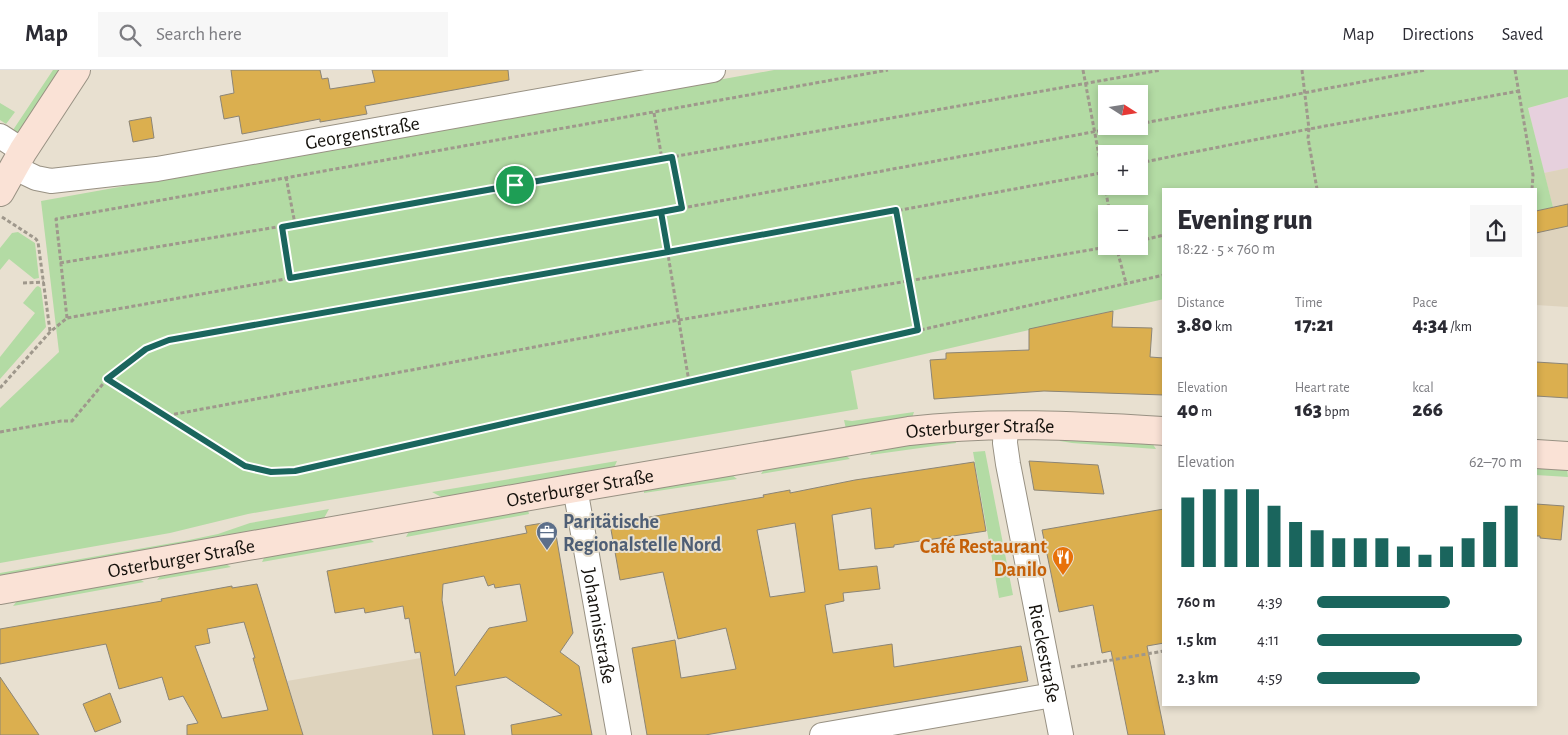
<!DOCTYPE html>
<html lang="en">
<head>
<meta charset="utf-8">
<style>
  :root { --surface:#fff; --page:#f7f7f7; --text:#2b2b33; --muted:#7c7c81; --line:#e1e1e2; --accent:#1a655d }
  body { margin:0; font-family:"Alegreya Sans",sans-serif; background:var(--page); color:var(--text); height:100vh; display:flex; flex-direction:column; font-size:19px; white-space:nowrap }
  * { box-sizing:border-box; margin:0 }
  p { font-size:16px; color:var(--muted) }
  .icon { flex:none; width:28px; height:28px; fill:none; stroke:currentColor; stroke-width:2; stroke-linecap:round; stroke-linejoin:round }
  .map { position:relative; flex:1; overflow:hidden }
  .side { position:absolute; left:1162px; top:118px; width:375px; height:518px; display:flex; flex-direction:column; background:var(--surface); border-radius:0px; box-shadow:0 2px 8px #0003 }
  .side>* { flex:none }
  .needle { width:32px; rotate:102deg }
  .controls { position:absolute; left:1098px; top:15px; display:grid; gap:10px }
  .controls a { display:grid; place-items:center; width:50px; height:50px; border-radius:0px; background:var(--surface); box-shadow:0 2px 8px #0003; font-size:25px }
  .pin { position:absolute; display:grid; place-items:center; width:42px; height:42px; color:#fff; margin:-21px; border:2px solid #fff; border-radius:50%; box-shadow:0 1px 5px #0007 }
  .round { display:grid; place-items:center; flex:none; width:52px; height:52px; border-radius:0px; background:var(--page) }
  .summary { display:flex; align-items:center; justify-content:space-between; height:85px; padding:0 15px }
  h1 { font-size:28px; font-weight:800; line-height:38px }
  .figures { display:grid; grid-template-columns:repeat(3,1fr); gap:8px; height:85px; padding:5px 15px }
  .figures div { display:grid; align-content:center }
  .figures b { font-size:21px; font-weight:800 }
  .figures small { font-size:14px; font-weight:400 }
  .figures p { font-size:14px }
  .chart { height:140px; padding:10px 15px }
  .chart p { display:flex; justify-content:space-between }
  .chart svg { width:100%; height:90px; margin-top:5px; stroke:var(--accent); stroke-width:6 }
  ul { padding:0 15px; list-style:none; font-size:16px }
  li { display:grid; grid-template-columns:80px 60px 1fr; align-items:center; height:38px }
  li i { height:12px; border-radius:6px; background:var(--accent) }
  header { display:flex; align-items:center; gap:30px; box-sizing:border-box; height:70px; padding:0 25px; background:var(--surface); border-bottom:1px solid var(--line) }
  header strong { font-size:24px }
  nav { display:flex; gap:28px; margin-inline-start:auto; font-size:18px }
  .search { width:350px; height:45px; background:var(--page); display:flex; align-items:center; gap:12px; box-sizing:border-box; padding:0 18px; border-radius:0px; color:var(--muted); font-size:19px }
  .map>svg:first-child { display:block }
</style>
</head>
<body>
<header>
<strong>Map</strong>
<div class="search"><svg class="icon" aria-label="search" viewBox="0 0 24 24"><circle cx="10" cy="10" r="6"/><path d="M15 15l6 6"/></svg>Search here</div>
<nav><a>Map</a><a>Directions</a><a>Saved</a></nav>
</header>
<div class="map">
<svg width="1568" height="665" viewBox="0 0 1568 665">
  <rect width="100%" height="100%" fill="#e8e0d0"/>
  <!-- commercial -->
  <path fill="#e6d0dd" d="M1568 27V98L1544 103 1528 38Z"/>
  <!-- built -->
  <path fill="#ded3bd" d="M1568 98V237L1536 235V141L1553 137 1544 103Z
    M450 583 465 665H303L287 611Z"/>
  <!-- green -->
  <path fill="#b3dba4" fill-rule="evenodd" d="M53 0H62L19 63 13 60Z
    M774 0H1568V27L1528 38 1553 137 1536 141V119H1164V229L851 301 858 339 248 444 170 463 0 493V338L59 282 41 131ZM1106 24H1139V56H1106ZM1106 84H1139V116H1106ZM1106 144H1139V176H1106Z
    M0 33 15 42 6 54 0 50Z
    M18 162 35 173 39 208 34 209 9 189 0 200V178L12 163Z
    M38 216 41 218 46 257 0 309V287L35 243 23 233 36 217Z
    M914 342 912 348 846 359 844 350 852 351Z
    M1058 367 1152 373 1156 379 1072 373 1060 371Z
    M955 368 956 373 870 385 873 379Z
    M985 381 1013 525 999 528 973 382Z
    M844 384 850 389 761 404 765 398Z
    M617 391 613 400 445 429 432 422Z
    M1536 397 1567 398 1568 407 1536 405Z
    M732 405 737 409 644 423V420Z
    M329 439 323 450 0 507V503L184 471 218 464 250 453Z
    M528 440 529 444 406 467 409 461Z
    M368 468 374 472 262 492 265 486Z
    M224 493 231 497 157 510 161 505Z
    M138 508 144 512 13 536 17 531Z"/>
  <!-- building -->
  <path fill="#dbaf4f" stroke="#8c8576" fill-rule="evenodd" d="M231 0H320L322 9 328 8 330 19 375 12 372 0H508L509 10 365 36 367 44 320 52V49L242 64 239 46 224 49 220 26 234 23Z
    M151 47 154 68 133 72 129 51Z
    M1568 134V156L1536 163V141Z
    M1113 241 1112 257 1152 258 1150 287 1164 288V325L1044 321 934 329 930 290 946 289V283L1029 280V259Z
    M1536 292 1568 294V328L1536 326Z
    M1029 391 1098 395 1104 424 1034 420Z
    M974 392 986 461 894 475V477L875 479 871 438 832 445 839 500 877 496 880 519 843 523 844 531 825 535 833 583 892 574 894 597 1021 576 1028 611 705 665H647L632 578 675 570 681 608 736 599 726 558 678 569 663 502 620 510 610 454 764 427 763 425 790 420V423L855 410ZM795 453 805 522 770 527 757 460Z
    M1536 434 1564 436 1561 470 1540 468V466H1536Z
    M1164 439V573L1147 576 1165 665H1128L1111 581 1102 583 1093 535 1059 542 1042 460Z
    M549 452 550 460 555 459 573 563 560 582 579 596 592 665H512L511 655 562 645 506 607 456 616 465 665H433L420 582 415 583 409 548 405 549 403 536 365 543 364 538 335 543 327 501 527 463 525 456ZM484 506 488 516 494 514 495 518 520 514 527 551 489 558 455 606 442 530 443 514Z
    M257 514 303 665H187V655L198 653 183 626 169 630 162 607 119 619 106 574 0 594V559L162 531 161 529 232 516V518ZM244 552 255 588H253L268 640 222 648 195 576 210 573 207 559Z
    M0 607 17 632 39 665H0Z
    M110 623 121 652 95 662 83 634Z"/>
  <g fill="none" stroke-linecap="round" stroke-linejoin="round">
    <!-- street casing -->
    <g stroke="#989183" stroke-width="26">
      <g id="street">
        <path d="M0 66 23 81"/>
        <path id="s1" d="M13 97 36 108 51 111 157 99 713 0"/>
        <path id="s2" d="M1006 355 1005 373 1008 394 1061 665"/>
        <path id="s3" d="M575 418 619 665"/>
        <path d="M822 665 1053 625"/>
      </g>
    </g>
    <!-- secondary casing -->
    <g stroke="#989183" stroke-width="30">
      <g id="secondary">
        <path d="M0 122 23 81 76 0"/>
        <path d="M1536 384 1568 386"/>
        <path id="s4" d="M0 520 575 418 909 361C994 351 1078 356 1164 361"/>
      </g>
    </g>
    <!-- path -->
    <path stroke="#9f988c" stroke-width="3" stroke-dasharray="4 2.5" stroke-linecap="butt" d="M1083 0 1110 144
      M1302 0 1309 59 1308 68 1317 119
      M1515 0 1533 105 1532 119
      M654 43 662 89
      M1139 54 1425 0
      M672 87 682 138
      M1139 93 1309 59 1519 21
      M286 107 295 154
      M896 140 918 260
      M661 142 689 312
      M2 147 36 169 38 172 50 261
      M281 157 290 208
      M1139 171 1164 165
      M1116 176 1126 213
      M60 193 295 154 1161 0
      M23 213 44 212
      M67 248 56 149 888 0
      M107 309 165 346 679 250 1113 176
      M0 318 50 262 67 248 661 142 1125 56
      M165 346 245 396 271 402 295 401 1164 205
      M0 362 61 351H72L107 309 146 279 169 270 668 183 1101 103 1106 101
      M1071 597 1164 581"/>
    <!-- street -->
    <use href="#street" stroke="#fff" stroke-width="24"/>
    <!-- secondary -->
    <use href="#secondary" stroke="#fae2d6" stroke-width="28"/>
  </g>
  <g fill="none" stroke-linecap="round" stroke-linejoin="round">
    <!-- route casing -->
    <g stroke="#fff" stroke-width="10">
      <path id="route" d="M515 115 672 87 682 138 661 142 668 182 169 270 146 279 107 309 245 396 271 402 295 401 918 260 896 140 668 182 661 142 290 208 282 157 515 115"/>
    </g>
    <!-- route -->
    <use href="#route" stroke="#1a655d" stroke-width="6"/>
  </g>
  <!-- icons -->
  <defs>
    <g id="office-pin" transform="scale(1.125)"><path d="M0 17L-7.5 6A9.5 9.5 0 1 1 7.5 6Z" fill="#5c6f8a" stroke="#e8e0d0"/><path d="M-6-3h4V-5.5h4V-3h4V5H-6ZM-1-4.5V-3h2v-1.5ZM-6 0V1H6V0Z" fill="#fff"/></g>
    <g id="restaurant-pin" transform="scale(1.125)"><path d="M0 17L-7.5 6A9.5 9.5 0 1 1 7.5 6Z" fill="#e8710a" stroke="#e8e0d0"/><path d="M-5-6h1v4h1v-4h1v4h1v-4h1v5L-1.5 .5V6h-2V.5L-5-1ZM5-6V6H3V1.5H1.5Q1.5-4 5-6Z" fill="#fff"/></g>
  </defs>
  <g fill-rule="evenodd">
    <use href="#office-pin" x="547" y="462"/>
    <use href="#restaurant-pin" x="1063" y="487"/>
  </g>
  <g text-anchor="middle" stroke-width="4" stroke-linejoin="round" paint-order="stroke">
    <!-- street labels -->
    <g font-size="20" fill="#15120d" stroke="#e8e0d0">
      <text dy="7" stroke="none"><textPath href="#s1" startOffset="356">Georgenstraße</textPath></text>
      <text dy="7" stroke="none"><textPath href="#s4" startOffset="994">Osterburger Straße</textPath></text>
      <text dy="7" stroke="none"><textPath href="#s4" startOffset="589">Osterburger Straße</textPath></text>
      <text dy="7" stroke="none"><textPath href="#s4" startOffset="184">Osterburger Straße</textPath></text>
      <text dy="7" stroke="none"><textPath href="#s3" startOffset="140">Johannisstraße</textPath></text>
      <text dy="7" stroke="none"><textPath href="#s2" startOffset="232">Rieckestraße</textPath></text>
    </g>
    <!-- service labels -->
    <g font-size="20" font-weight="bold" fill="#4e5e75" stroke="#e8e0d0" text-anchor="start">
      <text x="563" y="458">Paritätische<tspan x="563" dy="23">Regionalstelle Nord</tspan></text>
    </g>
    <!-- food labels -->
    <g font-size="20" font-weight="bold" fill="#c56008" stroke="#e8e0d0" text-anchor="end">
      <text x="1047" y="483">Café Restaurant<tspan x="1047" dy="23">Danilo</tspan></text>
    </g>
  </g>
</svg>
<div class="controls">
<a><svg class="needle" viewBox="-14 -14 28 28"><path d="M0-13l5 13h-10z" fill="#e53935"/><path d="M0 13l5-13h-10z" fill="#7c7c81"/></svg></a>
<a>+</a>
<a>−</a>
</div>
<div class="pin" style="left:515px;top:115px;background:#1e9e55"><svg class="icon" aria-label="arrive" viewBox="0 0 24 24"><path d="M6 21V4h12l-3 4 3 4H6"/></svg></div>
<section class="side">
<div class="summary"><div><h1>Evening run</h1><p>18:22 · 5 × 760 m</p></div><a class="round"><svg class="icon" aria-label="share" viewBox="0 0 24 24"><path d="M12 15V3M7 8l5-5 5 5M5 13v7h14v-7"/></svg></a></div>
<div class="figures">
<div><p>Distance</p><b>3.80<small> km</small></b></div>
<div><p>Time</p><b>17:21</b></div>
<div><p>Pace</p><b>4:34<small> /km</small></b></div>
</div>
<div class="figures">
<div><p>Elevation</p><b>40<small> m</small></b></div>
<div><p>Heart rate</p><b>163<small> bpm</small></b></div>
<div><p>kcal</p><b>266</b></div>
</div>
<div class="chart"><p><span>Elevation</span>62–70 m</p>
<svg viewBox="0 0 160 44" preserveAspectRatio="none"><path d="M5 44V10M15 44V6M25 44V6M35 44V6M45 44V14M55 44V22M65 44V26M75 44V30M85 44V30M95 44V30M105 44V34M115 44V38M125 44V34M135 44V30M145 44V22M155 44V14"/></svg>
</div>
<ul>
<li><b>760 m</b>4:39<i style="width:65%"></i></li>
<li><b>1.5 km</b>4:11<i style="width:100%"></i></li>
<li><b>2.3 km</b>4:59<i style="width:50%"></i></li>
</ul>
</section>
</div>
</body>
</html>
